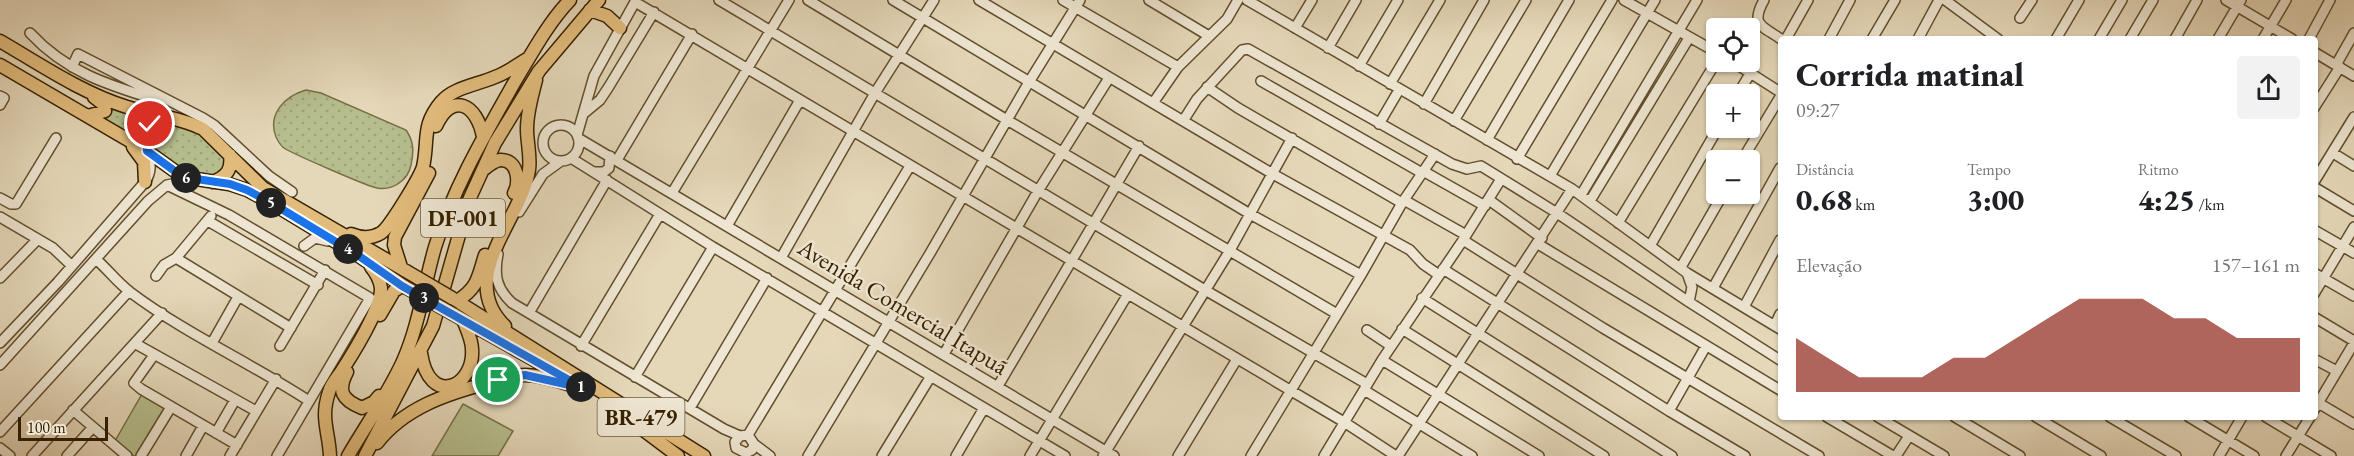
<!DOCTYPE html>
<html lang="pt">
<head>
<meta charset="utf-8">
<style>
  :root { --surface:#fff; --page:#f2f2f2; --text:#202124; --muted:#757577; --accent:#8f2418 }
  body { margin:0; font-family:"EB Garamond",serif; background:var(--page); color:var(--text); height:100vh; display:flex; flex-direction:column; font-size:22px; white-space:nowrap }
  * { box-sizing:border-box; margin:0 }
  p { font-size:20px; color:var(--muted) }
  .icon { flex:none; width:33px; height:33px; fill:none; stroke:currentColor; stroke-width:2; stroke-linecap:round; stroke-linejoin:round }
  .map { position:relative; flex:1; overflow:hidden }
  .drawer { position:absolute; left:1778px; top:36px; width:540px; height:384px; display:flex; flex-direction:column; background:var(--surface); border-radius:6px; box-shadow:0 2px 4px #0004 }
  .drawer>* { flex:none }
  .tools { position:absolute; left:1706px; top:18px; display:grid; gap:12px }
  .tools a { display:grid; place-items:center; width:54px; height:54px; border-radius:6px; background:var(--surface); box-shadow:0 2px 4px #0004; font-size:30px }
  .scale { position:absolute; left:18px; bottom:15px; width:90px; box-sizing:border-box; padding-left:6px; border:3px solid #372100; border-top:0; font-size:16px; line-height:21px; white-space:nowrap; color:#372100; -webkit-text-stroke:4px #eee6d2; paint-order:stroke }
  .pin { position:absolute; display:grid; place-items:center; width:51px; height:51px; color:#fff; margin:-26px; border:3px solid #fff; border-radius:50%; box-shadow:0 2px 6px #0007 }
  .km { position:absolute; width:30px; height:30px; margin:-15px; border-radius:50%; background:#222; color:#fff; font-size:16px; line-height:30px; text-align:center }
  .round { display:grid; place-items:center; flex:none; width:63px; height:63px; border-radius:6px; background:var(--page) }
  .head { display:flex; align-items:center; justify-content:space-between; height:102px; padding:0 18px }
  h1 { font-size:33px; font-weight:800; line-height:45px }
  .figures { display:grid; grid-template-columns:repeat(3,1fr); gap:9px; height:102px; padding:6px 18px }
  .figures div { display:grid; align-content:center }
  .figures b { font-size:30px; font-weight:800 }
  .figures small { font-size:16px; font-weight:400 }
  .figures p { font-size:16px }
  .chart { height:168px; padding:12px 18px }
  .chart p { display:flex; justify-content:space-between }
  .chart svg { width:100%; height:108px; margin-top:6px; fill:var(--accent); opacity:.7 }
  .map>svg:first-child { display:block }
</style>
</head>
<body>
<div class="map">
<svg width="2354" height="456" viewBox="0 0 2354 456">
  <defs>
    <pattern id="grass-dots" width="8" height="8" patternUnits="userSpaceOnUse" patternTransform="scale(1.5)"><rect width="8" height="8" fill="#b6be8e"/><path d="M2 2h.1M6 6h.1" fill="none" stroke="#9da379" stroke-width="1.8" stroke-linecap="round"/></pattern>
  </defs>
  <rect width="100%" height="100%" fill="#e5d8b9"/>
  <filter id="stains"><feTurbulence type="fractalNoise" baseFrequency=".00333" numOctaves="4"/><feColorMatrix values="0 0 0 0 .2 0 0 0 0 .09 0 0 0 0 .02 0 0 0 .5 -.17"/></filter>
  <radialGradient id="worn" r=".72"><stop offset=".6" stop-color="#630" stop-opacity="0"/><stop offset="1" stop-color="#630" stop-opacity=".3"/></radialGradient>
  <!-- grass -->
  <path fill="url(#grass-dots)" stroke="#767047" stroke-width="1.5" d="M306 90 321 93 406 130C414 142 414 151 411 165 408 180 393 191 377 188 369 187 291 153 284 148 281 146 278 141 276 137 267 114 285 96 306 90Z
    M108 103 156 119 144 146 102 120 111 113V108Z
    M165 119 201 132 226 157 223 174 193 178 149 151V132Z"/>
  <!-- park -->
  <path fill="#b6be8e" stroke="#767047" stroke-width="1.5" d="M142 394 167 408 139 456H134L115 441Z
    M463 404 513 431 498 456H432Z"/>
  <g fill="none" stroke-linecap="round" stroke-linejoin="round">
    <!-- minor casing -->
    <g stroke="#624f2e" stroke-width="12">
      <path id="minor" d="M719 0 1205 290 1367 384
        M808 0 1007 120 1337 314
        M893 0 1250 214 1361 275
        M979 0 1271 173 1410 250 1423 264 1439 275
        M1063 0 1178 67
        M1149 0 1209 36
        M1247 0 1572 189 1687 273 1780 329
        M1624 0 1716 52
        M1764 0C1750 25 1762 26 1781 39
        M1945 0 1998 39
        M2226 0 2292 39
        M635 2 1344 422 1396 456
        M2020 18 2032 0
        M1295 28 1312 0
        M30 33C66 72 108 85 157 100L163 99
        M1786 39 1808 0
        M1829 39 1850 0
        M1872 39 1895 0
        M1918 39 1939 0
        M2056 39 2079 0
        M2099 39 2122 0
        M2130 39 2153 0
        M2175 39 2197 0
        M2218 39 2241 0
        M2263 39 2286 0
        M2309 39 2330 0
        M1328 48 1356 0
        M2314 52 2354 76
        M1733 62 1780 92
        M2336 65 2354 33
        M1359 66 1398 0
        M72 67 78 54 203 118 214 125 269 176 292 192
        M1261 81 1422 173
        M1390 84 1440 0
        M1207 87 1238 108 1402 203
        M1738 94 1751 72
        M0 96 4 98 0 105
        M1153 103 1178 67 1227 19 1238 0
        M1424 104 1484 0
        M2314 108 2340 67
        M583 114 600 100 608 88 654 12
        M1183 121 1197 99 1242 50 1248 49 1452 164 1467 169 1481 166 1557 213 1689 302 1780 360
        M1454 121 1526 0
        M1379 124 1399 90
        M543 143a18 18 0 1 1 36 0a18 18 0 1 1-36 0Z
        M577 135 594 76 636 0
        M578 138 1114 456
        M1487 140 1569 0
        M2333 153 2354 166
        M571 158 713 247 1065 456
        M1517 159 1612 0
        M617 160 692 34
        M1742 160 1780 97
        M1423 171 1485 206
        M595 172H604L609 168 610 156
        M1550 176 1655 0
        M2314 182 2354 117
        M167 185 229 215 370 298 277 456
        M2314 187 2354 211
        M672 193 789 0
        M1581 195 1697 0
        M0 198 11 204H16L56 138
        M1404 200 1466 235
        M1489 200 1542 238
        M1590 201 1689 38
        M519 212 543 174 561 161
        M0 217 53 248 72 266
        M208 221 318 285
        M1618 223 1716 62
        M727 226 800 100
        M2314 230 2354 253
        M1463 240 1603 328 1819 456
        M1538 244 1780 390
        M304 246 315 238 328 241
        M1650 246 1718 128
        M498 254C494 275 496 288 512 303L724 429 740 436
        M176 258 291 328
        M781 258 875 93 934 0
        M97 260C108 270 118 283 130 292 186 334 251 363 309 401
        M1681 267 1723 194
        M1443 269 1669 411 1745 456
        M1687 273 1692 287 1689 302
        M2314 273 2354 296
        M156 276 164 265 176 258 211 216
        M0 278 38 239
        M1713 288 1780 168
        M2314 294 2354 227
        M1422 298 1672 456
        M1744 307 1780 240
        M529 313 607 180
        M2314 317 2354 341
        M1775 325 1780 314
        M1402 329 1604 456
        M1367 330 1391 346
        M0 343 58 282 145 182C152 172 151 163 147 151
        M212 343 238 297
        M136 344 256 411
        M280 346 325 270
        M581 346 660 214
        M944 354 1038 191 1109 78
        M154 355 134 383 141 389 237 445
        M2314 359 2337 371
        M1382 360 1539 456
        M0 365 148 201 167 185 191 180
        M635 377 713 247
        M998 386 1139 146
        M1364 390 1472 456
        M2315 401 2354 424
        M690 408 767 278
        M73 410 127 456
        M2314 410 2354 343
        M1669 411 1706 346
        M1827 417 1893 456
        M1878 417 1944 456
        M1955 417 2020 456
        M2036 417 2101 456
        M2110 417 2176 456
        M2189 417 2254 456
        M2266 417 2331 456
        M0 432 129 291
        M216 433 235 400
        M748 435 910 166
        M754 444 752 450 746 453 736 448 735 442 740 436 748 435 754 444 770 456
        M0 448 10 456
        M32 456 162 313
        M67 456 93 427
        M141 456 171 407
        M186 456 203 426
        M230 456 276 379
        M808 456 929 255 1029 82 1080 0
        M882 456 931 376
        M956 456 984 408
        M1030 456 1128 294
        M1103 456 1229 252 1292 138
        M1178 456 1237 359
        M1251 456 1361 275 1402 203 1435 154
        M1324 456 1382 360 1463 240 1501 179
        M1398 456 1572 189
        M1896 456 1909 436
        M2219 456 2242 417
        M2286 456 2310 417"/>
    </g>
    <!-- major casing -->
    <g stroke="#372100" stroke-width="15">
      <path id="major" d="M590 10 607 16 620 28
        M0 41C41 65 82 93 127 107 152 115 179 117 203 129L263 188 406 271
        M0 65 147 151 183 177 229 184 247 190 275 205 359 256 405 287
        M88 116 105 111 103 104 94 97
        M436 126C452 91 477 104 483 137
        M133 147 144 162 145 182
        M147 151C145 134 147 124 164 116
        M483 170C488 166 493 161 500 160 518 159 520 182 514 193
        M213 182C227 176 232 170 230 155
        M351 234C361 238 371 239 381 233 390 227 420 177 423 167 429 140 421 126 441 102 454 87 477 85 495 77 506 73 516 66 527 59
        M401 267 394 245 395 237 429 173
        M452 298 704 456
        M457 301C478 288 478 277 485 255
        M453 314 545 366
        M380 315 394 291 402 286
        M505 326C455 278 522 219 529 170 531 156 527 143 527 129 527 112 532 96 536 80
        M421 353C429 408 475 387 472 349 472 340 467 330 464 322
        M347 372C337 391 342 400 362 408L374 402 379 396
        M626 417 678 456
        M377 443C404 408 446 394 488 383 499 380 513 375 525 375 544 375 565 384 583 388
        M330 456C329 431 320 419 329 392 331 384 337 378 341 372 352 355 382 307 381 288 380 280 376 273 371 267
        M348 456C366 425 388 394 403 361 419 325 424 285 435 247 453 189 484 136 514 83 531 55 547 24 570 0
        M365 456 433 326 469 200 495 143 539 71 599 0"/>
    </g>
    <!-- minor -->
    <use href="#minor" stroke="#eee6d2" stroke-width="9"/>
    <!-- major -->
    <use href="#major" stroke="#e2bc7c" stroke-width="12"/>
    <!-- major-bridge casing -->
    <g stroke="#372100" stroke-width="15" stroke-linecap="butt">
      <path id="major-bridge" d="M406 271 452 298
        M405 287 453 314"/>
    </g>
    <!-- major-bridge -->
    <use href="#major-bridge" stroke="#e2bc7c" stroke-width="12"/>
  </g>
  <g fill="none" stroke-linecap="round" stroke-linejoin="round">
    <!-- route casing -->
    <g stroke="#fff" stroke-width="12">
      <path id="route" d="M150 124 146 132 147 151 183 177 230 184 247 190 275 205 359 256 402 286 583 388 525 375 498 380"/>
    </g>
    <!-- route -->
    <use href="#route" stroke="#1a73e8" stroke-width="8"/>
  </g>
  <g text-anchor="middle" stroke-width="5" stroke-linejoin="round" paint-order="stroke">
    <!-- shield labels -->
    <g fill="#eee6d2" stroke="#6e5c3f" stroke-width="1.5">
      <rect x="421" y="199" width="84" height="38" rx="4.5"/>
      <rect x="597.5" y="398" width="87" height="38" rx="4.5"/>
    </g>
    <g font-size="22" font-weight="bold" fill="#372100">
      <text x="463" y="226">DF-001</text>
      <text x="641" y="425">BR-479</text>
    </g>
    <!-- street labels -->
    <g font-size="24" fill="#372100" stroke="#eee6d2">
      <text transform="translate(903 307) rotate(31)" y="8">Avenida Comercial Itapuã</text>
    </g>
  </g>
  <rect width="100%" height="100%" filter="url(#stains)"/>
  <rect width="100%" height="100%" fill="url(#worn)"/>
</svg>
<div class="tools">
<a><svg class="icon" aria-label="locate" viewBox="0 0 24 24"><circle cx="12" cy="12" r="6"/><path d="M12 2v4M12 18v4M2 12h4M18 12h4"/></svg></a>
<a>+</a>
<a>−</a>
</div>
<div class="scale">100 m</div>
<div class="pin" style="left:498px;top:380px;background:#1e9e55"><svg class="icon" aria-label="arrive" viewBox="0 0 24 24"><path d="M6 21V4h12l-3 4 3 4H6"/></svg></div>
<div class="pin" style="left:150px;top:124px;background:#d93025"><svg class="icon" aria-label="check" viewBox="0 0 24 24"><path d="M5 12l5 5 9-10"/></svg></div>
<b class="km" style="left:581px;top:387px">1</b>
<b class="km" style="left:424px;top:298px">3</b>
<b class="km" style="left:348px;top:249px">4</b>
<b class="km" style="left:271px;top:203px">5</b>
<b class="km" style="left:186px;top:178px">6</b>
<section class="drawer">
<div class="head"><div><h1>Corrida matinal</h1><p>09:27</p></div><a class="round"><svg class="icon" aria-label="share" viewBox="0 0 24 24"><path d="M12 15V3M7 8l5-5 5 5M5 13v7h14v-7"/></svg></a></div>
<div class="figures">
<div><p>Distância</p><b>0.68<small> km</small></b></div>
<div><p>Tempo</p><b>3:00</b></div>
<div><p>Ritmo</p><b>4:25<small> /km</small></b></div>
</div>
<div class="chart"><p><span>Elevação</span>157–161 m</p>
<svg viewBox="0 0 160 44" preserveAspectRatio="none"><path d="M0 44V22L10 30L20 38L30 38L40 38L50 30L60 30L70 22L80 14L90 6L100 6L110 6L120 14L130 14L140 22L150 22L160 22V44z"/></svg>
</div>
</section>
</div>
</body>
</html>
